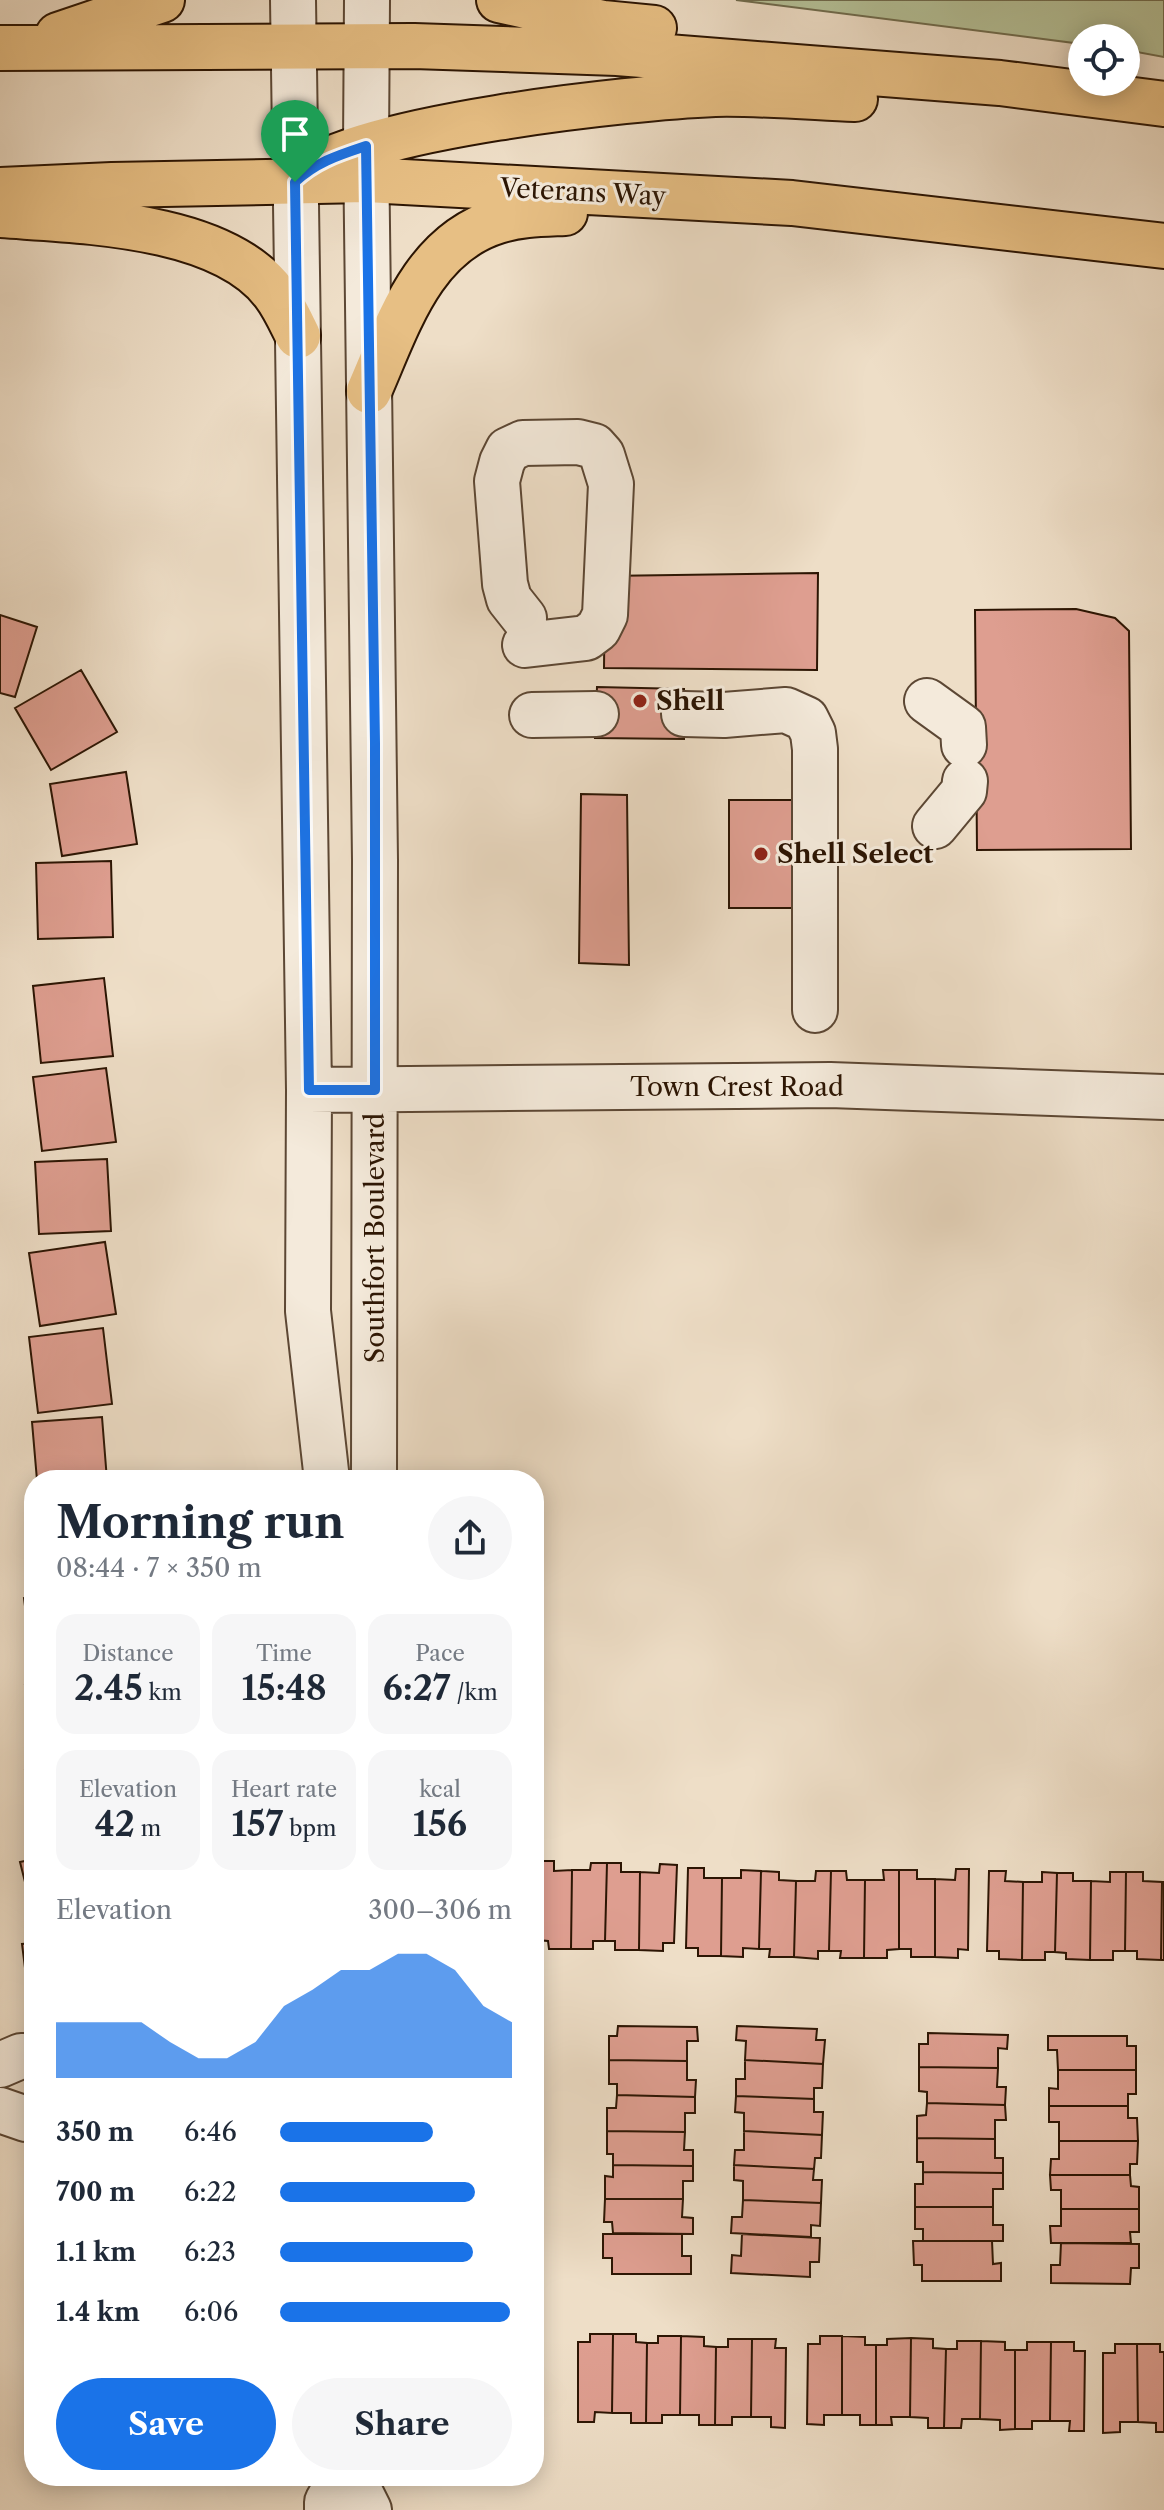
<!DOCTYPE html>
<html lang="en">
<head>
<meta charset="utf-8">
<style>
  :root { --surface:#fff; --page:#f6f6f7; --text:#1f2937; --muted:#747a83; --accent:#1a73e8 }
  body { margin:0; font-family:"Libre Caslon Text",serif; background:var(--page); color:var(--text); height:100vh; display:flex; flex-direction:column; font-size:30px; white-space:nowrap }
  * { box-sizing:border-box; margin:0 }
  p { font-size:26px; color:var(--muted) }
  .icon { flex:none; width:44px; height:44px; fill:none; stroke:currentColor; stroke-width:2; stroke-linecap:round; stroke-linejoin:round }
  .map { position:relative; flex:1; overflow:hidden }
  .sheet { position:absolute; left:24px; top:1470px; width:520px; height:1016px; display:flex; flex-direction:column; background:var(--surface); border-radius:32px; box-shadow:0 4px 20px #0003 }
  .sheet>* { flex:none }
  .controls { position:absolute; left:1068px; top:24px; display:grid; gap:16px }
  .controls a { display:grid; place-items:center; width:72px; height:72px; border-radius:50%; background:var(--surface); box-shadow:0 4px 20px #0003; font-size:40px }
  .pin { position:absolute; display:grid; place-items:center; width:68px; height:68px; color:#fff; margin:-82px -34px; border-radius:50% 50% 50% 0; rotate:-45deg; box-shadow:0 0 8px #0007 }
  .pin .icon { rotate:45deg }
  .round { display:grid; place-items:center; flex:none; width:84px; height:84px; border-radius:42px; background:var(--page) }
  .summary { display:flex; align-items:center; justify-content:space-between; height:136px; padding:0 32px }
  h1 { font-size:44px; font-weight:800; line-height:60px }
  .figures { display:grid; grid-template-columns:repeat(3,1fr); gap:12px; height:136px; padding:8px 32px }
  .figures div { display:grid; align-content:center; border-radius:20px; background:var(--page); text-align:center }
  .figures b { font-size:34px; font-weight:800 }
  .figures small { font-size:22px; font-weight:400 }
  .figures p { font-size:22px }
  .chart { height:224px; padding:16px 32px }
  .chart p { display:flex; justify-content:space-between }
  .chart svg { width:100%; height:144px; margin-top:8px; fill:var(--accent); opacity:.7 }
  .action { display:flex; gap:16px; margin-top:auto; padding:16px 32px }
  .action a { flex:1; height:92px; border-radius:48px; background:var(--accent); color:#fff; font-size:32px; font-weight:800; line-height:92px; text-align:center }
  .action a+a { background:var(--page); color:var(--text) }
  ul { padding:0 32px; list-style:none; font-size:26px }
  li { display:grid; grid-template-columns:128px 96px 1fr; align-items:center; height:60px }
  li i { height:20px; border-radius:10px; background:var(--accent) }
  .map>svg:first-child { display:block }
</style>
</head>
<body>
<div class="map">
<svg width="1164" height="2510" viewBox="0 0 1164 2510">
  <rect width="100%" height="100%" fill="#eedec7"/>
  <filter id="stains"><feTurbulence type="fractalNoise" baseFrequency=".0025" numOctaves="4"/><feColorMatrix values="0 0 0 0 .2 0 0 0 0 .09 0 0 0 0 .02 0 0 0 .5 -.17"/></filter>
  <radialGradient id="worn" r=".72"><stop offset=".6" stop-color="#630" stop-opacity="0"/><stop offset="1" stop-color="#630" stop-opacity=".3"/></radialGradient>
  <!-- green -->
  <path fill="#b5c299" stroke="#706c4e" stroke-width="2" d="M736 0H1164V57L1126 50V38H1082V44Z"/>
  <!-- building -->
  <path fill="#de9e90" stroke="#2c1503" stroke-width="2" d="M818 573 817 670 604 668 605 576Z
    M1076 609 1115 618 1129 631 1131 849 977 850 975 610Z
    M0 615 37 627 15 697 0 693Z
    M81 670 117 732 51 770 15 708Z
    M597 687 684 689V739L595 738Z
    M126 772 137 844 62 856 50 784Z
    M581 794 627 795 629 965 579 963Z
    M729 800H792L793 908H729Z
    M111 861 113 937 38 939 36 863Z
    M104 978 113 1056 41 1063 33 986Z
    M106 1068 116 1142 42 1151 33 1077Z
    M107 1159 111 1231 39 1234 35 1162Z
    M105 1242 116 1314 40 1326 29 1253Z
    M103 1328 112 1404 38 1413 29 1337Z
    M102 1417 107 1480H37L32 1422Z
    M31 1503H34V1577H29Z
    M34 1596V1671H33L24 1598Z
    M34 1684V1749L25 1685Z
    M34 1769V1843L25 1770Z
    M34 1859V1918L20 1862Z
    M538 1861H554V1871L572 1870 571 1949H549L548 1941 537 1940Z
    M591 1863H607L605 1941H593V1949H571L572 1870H590Z
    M607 1863H621V1872H640L639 1950H615V1941H605Z
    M660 1864 677 1865 674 1943H663V1951L639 1950 640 1872 659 1873Z
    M688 1868H704V1878H722L721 1956H698V1948H686Z
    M956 1869H969L968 1950 958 1949V1958L935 1957V1879L955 1880Z
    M741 1870 761 1871 759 1949 743 1948V1957L721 1956 722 1878H741Z
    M883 1870H899V1949L887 1950V1958H864L865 1880H884Z
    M899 1870H917V1879H935V1957H911V1949H899Z
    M534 1871H537L536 1950 534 1949Z
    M761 1871 779 1872V1880L796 1881 794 1957H769L770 1949H759Z
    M816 1871H831L829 1951H818V1959L794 1957 796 1881H815Z
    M831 1871H846L847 1880H865L864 1958H840L841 1951H829Z
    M989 1871H1006L1005 1881 1023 1882 1022 1960 999 1959V1951H987Z
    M1042 1872 1057 1873 1055 1952H1045V1960H1022L1023 1882H1042Z
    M1110 1872H1126L1125 1951H1113V1960H1090L1091 1881 1110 1882Z
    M1126 1872H1143V1881L1162 1882 1161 1960 1137 1959V1951H1125Z
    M1057 1873H1073V1881H1091L1090 1960 1066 1959V1953L1055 1952Z
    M1162 1882H1164V1960H1161Z
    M34 1943V2015L31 2016 22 1944Z
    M618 2026 697 2027 698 2041H687V2061L609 2060V2036H617Z
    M737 2026 817 2029 816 2040H825L823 2064 745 2060 746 2041 736 2040Z
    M928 2033 1008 2035 1007 2049 998 2048V2068L919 2067V2044H928Z
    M1048 2036H1127V2046H1136V2070H1058L1057 2050H1048Z
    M609 2060 687 2061V2080H696L695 2097 617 2095V2084H609Z
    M745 2060 823 2064 822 2088H814V2099L736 2096V2079H745Z
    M919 2067 998 2068 997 2087H1006L1005 2105 927 2103V2092L919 2091Z
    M1058 2070H1136V2094H1128V2106H1049V2088L1058 2089Z
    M617 2095 695 2097V2113H685V2132L607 2131V2108H616Z
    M736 2096 814 2099V2112H823L822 2135 744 2131V2113L735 2112Z
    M927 2103 1005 2105 1006 2120H995V2139L917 2138V2116L926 2115Z
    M1049 2106H1128V2118H1137L1138 2141H1059V2122H1049Z
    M607 2131 685 2132 684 2150H693V2166L613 2165V2154H607Z
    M744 2131 822 2135 821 2158H815L814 2169 734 2165 735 2150H744Z
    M917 2138 995 2139V2158H1003V2173L923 2172V2162H917Z
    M1059 2141H1138L1137 2164H1130V2175H1050L1051 2159H1059Z
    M613 2165 693 2166V2181H683V2199H605V2176L613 2177Z
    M734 2165 814 2169 813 2180H822L821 2203 743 2200V2181L734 2180Z
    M923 2172 1003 2173V2189H993V2207H915V2184H923Z
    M1050 2175H1130L1131 2186 1139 2187V2209H1061V2190H1051Z
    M605 2199H683L682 2217 693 2218V2234L613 2233 612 2222H604Z
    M743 2200 821 2203 820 2226 811 2225V2237L731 2233 732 2217H742Z
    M915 2207H993V2225H1003V2241H923V2229H915Z
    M1061 2209H1139V2232H1130L1131 2243H1051L1050 2226H1061Z
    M603 2234H682V2256H691V2274H612V2258H603Z
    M742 2234 820 2238 819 2262H810V2277L731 2273 732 2255 741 2256Z
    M913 2241H992L993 2264 1001 2263V2281H922V2265H914Z
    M1061 2243 1139 2244V2268H1131L1130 2284 1051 2283V2265H1060Z
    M590 2334H613L612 2413 595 2412 594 2422H578V2342H590Z
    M613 2334H636V2342L647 2343 646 2423H631V2413H612Z
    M658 2336H681L680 2415H662V2423H646L647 2343H658Z
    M681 2336 704 2337V2346L716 2347 715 2425H699V2415H680Z
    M820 2336H842V2415H824V2425L807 2424 808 2344H820Z
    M842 2336 865 2337V2345H876V2425H860V2415H842Z
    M911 2338 910 2417H891L892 2425H876V2345H887V2339Z
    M911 2338 933 2339V2348L946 2349 944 2428H928V2418L910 2417Z
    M728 2339H752L751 2417H732V2425H715L716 2347H728Z
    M752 2339H776L775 2348H786L785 2428 771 2427V2417H751Z
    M957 2341H981L980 2419H962L961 2428H944L946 2349H957Z
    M981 2341 1005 2342V2350H1015V2429L1000 2430V2420L980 2419Z
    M1027 2342H1051L1050 2421H1032V2429H1015V2350H1027Z
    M1051 2342H1074V2351H1085L1084 2431H1069L1070 2421H1050Z
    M1115 2344H1137L1138 2422H1120V2432L1103 2433V2353H1115Z
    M1137 2344H1160V2352H1164V2432H1156V2423L1138 2422Z"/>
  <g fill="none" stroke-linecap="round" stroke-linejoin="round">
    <!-- minor casing -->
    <g stroke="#5c4734" stroke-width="48">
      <path id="minor" d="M293 0 309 1090 308 1311 327 1480
        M367 0 366 146 375 860 374 1480
        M524 618 509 599 505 584 497 481 502 462 508 450 523 443 578 442 594 446 602 455 611 484 605 615 598 629 586 638 525 645
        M927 701 963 727 964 745
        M684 714 724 715 786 710 806 719 813 733 815 749V1010
        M532 715 596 714
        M935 826 964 791 965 781
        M309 1090 830 1085 1164 1097
        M0 2065 21 2056H34
        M0 2110 26 2119H34
        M352 2476 369 2510
        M327 2510V2502L342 2476"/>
    </g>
    <!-- major casing -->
    <g stroke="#2c1503" stroke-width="48">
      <path id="major" d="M499 0 603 23 654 28
        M58 35 162 0
        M0 48 414 46 617 53 1000 83 1164 104
        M300 177C351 127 637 97 715 94 761 93 809 97 855 99
        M0 190 112 185 367 180 792 203 1164 246
        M0 215C80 221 221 223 274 293 284 306 291 322 298 336
        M369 391C398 325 422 244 498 221 520 214 543 214 565 213"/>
    </g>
    <!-- minor -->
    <use href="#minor" stroke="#f4eadb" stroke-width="44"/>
    <!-- major -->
    <use href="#major" stroke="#e7bf84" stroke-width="44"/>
  </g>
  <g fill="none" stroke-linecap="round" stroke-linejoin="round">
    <!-- route casing -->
    <g stroke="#fff" stroke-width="16">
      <path id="route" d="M366 146 375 743V1090H309L295 182C316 162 339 155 366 146Z"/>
    </g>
    <!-- route -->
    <use href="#route" stroke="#1a73e8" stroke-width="10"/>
  </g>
  <!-- markers -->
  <g fill="#8f2418" stroke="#f4eadb" stroke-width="3">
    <circle cx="640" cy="701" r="8"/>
    <circle cx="761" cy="854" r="8"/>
  </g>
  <g text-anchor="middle" stroke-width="6" stroke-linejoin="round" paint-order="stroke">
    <!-- street labels -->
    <g font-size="26" fill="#2c1503" stroke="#f4eadb">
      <text transform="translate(583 192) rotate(3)" y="9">Veterans Way</text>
      <text x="737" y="1096">Town Crest Road</text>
      <text transform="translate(375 1238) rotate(-90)" y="9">Southfort Boulevard</text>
    </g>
    <!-- poi labels -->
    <g font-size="26" font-weight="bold" fill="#2c1503" stroke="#f4eadb" text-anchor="start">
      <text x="656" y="710">Shell</text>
      <text x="777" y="863">Shell Select</text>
    </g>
  </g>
  <rect width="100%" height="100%" filter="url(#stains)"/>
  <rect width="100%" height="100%" fill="url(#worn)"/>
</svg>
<div class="controls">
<a><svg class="icon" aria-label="locate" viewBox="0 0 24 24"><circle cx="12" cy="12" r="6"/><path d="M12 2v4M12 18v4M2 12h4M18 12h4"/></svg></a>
</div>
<div class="pin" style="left:295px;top:182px;background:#1e9e55"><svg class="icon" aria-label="arrive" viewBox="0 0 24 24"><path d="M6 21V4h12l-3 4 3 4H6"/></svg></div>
<section class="sheet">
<div class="summary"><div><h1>Morning run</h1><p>08:44 · 7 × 350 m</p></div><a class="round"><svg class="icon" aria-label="share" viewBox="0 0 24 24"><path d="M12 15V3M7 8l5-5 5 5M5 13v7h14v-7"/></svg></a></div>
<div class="figures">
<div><p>Distance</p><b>2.45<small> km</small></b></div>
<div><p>Time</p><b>15:48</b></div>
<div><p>Pace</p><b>6:27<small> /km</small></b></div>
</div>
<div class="figures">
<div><p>Elevation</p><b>42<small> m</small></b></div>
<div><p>Heart rate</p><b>157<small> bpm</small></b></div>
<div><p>kcal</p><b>156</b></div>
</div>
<div class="chart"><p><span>Elevation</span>300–306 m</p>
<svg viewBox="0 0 160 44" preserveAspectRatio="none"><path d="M0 44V27L10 27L20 27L30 27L40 33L50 38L60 38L70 33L80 22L90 17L100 11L110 11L120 6L130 6L140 11L150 22L160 27V44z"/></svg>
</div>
<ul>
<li><b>350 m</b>6:46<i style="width:66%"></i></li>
<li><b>700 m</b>6:22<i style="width:84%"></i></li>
<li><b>1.1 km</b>6:23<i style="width:83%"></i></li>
<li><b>1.4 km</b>6:06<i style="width:99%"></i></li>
</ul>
<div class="action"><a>Save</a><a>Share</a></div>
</section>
</div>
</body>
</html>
